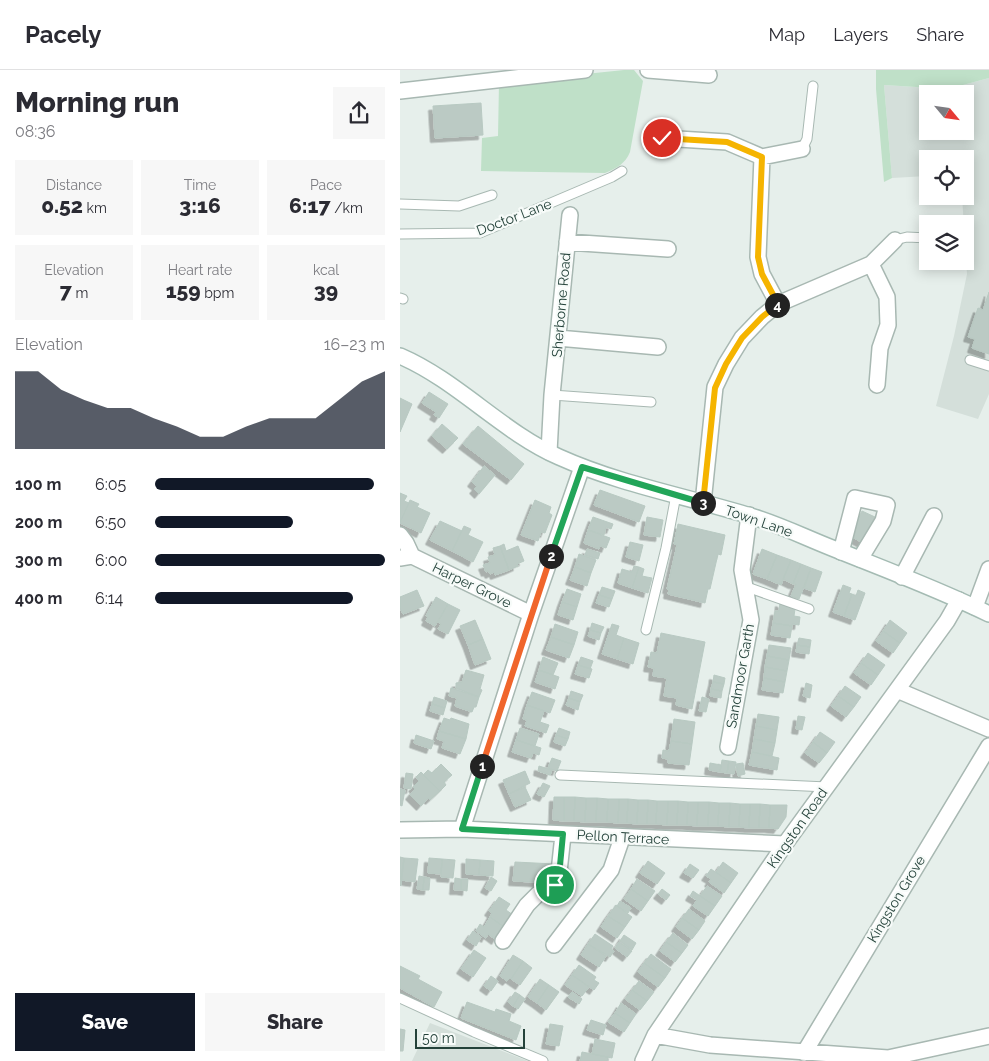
<!DOCTYPE html>
<html lang="en">
<head>
<meta charset="utf-8">
<style>
  :root { --surface:#fff; --page:#f7f7f7; --text:#2b2b33; --muted:#7c7c81; --line:#e1e1e2; --accent:#111827 }
  body { margin:0; font-family:Raleway,sans-serif; background:var(--page); color:var(--text); height:100vh; display:flex; flex-direction:column; font-size:19px; white-space:nowrap }
  * { box-sizing:border-box; margin:0 }
  p { font-size:16px; color:var(--muted) }
  .icon { flex:none; width:28px; height:28px; fill:none; stroke:currentColor; stroke-width:2; stroke-linecap:round; stroke-linejoin:round }
  .map { position:relative; flex:1; overflow:hidden }
  .drawer { display:flex; flex-direction:column; background:var(--surface); width:400px }
  .drawer>* { flex:none }
  .needle { width:32px; rotate:119deg }
  .controls { position:absolute; left:519px; top:15px; display:grid; gap:10px }
  .controls a { display:grid; place-items:center; width:55px; height:55px; border-radius:0px; background:var(--surface); box-shadow:0 2px 12px #0003; font-size:25px }
  .scale { position:absolute; left:15px; bottom:12px; width:110px; box-sizing:border-box; padding-left:5px; border:2px solid #24423a; border-top:0; font-size:14px; line-height:18px; white-space:nowrap; color:#24423a; -webkit-text-stroke:4px #f7fbf9; paint-order:stroke }
  .pin { position:absolute; display:grid; place-items:center; width:42px; height:42px; color:#fff; margin:-21px; border:2px solid #fff; border-radius:50%; box-shadow:0 1px 5px #0007 }
  .km { position:absolute; width:25px; height:25px; margin:-12px; border-radius:50%; background:#222; color:#fff; font-size:14px; line-height:25px; text-align:center }
  .round { display:grid; place-items:center; flex:none; width:52px; height:52px; border-radius:0px; background:var(--page) }
  .summary { display:flex; align-items:center; justify-content:space-between; height:85px; padding:0 15px }
  h1 { font-size:28px; font-weight:800; line-height:38px }
  .stats { display:grid; grid-template-columns:repeat(3,1fr); gap:8px; height:85px; padding:5px 15px }
  .stats div { display:grid; align-content:center; border-radius:0px; background:var(--page); text-align:center }
  .stats b { font-size:21px; font-weight:800 }
  .stats small { font-size:14px; font-weight:400 }
  .stats p { font-size:14px }
  .chart { height:140px; padding:10px 15px }
  .chart p { display:flex; justify-content:space-between }
  .chart svg { width:100%; height:90px; margin-top:5px; fill:var(--accent); opacity:.7 }
  .primary-button { display:flex; gap:10px; margin-top:auto; padding:10px 15px }
  .primary-button a { flex:1; height:58px; border-radius:0px; background:var(--accent); color:#fff; font-size:20px; font-weight:800; line-height:58px; text-align:center }
  .primary-button a+a { background:var(--page); color:var(--text) }
  ul { padding:0 15px; list-style:none; font-size:16px }
  li { display:grid; grid-template-columns:80px 60px 1fr; align-items:center; height:38px }
  li i { height:12px; border-radius:6px; background:var(--accent) }
  header { display:flex; align-items:center; gap:30px; box-sizing:border-box; height:70px; padding:0 25px; background:var(--surface); border-bottom:1px solid var(--line) }
  header strong { font-size:24px }
  nav { display:flex; gap:28px; margin-inline-start:auto; font-size:18px }
  main { display:flex; flex:1; min-height:0 }
  .map>svg:first-child { display:block }
</style>
</head>
<body>
<header>
<strong>Pacely</strong>
<nav><a>Map</a><a>Layers</a><a>Share</a></nav>
</header>
<main>
<section class="drawer">
<div class="summary"><div><h1>Morning run</h1><p>08:36</p></div><a class="round"><svg class="icon" aria-label="share" viewBox="0 0 24 24"><path d="M12 15V3M7 8l5-5 5 5M5 13v7h14v-7"/></svg></a></div>
<div class="stats">
<div><p>Distance</p><b>0.52<small> km</small></b></div>
<div><p>Time</p><b>3:16</b></div>
<div><p>Pace</p><b>6:17<small> /km</small></b></div>
</div>
<div class="stats">
<div><p>Elevation</p><b>7<small> m</small></b></div>
<div><p>Heart rate</p><b>159<small> bpm</small></b></div>
<div><p>kcal</p><b>39</b></div>
</div>
<div class="chart"><p><span>Elevation</span>16–23 m</p>
<svg viewBox="0 0 160 44" preserveAspectRatio="none"><path d="M0 44V6L10 6L20 15L30 20L40 24L50 24L60 29L70 33L80 38L90 38L100 33L110 29L120 29L130 29L140 20L150 11L160 6V44z"/></svg>
</div>
<ul>
<li><b>100 m</b>6:05<i style="width:95%"></i></li>
<li><b>200 m</b>6:50<i style="width:60%"></i></li>
<li><b>300 m</b>6:00<i style="width:100%"></i></li>
<li><b>400 m</b>6:14<i style="width:86%"></i></li>
</ul>
<div class="primary-button"><a>Save</a><a>Share</a></div>
</section>
<div class="map">
<svg width="589" height="991" viewBox="0 0 589 991">
  <defs>
    <filter id="shadow"><feDropShadow dx="-4.5" dy="4.5" stdDeviation="0" flood-color="#0004"/></filter>
  </defs>
  <rect width="100%" height="100%" fill="#e6efeb"/>
  <!-- built -->
  <path fill="#d4dfda" fill-rule="evenodd" d="M589 8V324L578 349 536 336 554 266 567 204 562 126H565V89H528L527 106 492 108 484 15 548 19ZM528 24H565V61H528Z
    M30 953 128 991H12Z"/>
  <!-- green -->
  <path fill="#bfe0c8" d="M224 0H234L243 11 230 82C225 94 217 98 205 103L81 101 82 68 98 66 99 13Z
    M476 0H589V8L548 19 484 15 492 108 484 112 476 19Z"/>
  <!-- building -->
  <path fill="#bbcac4" stroke="#b8c9c2" filter="url(#shadow)" d="M81 33 83 65 35 68 33 36Z
    M589 222V284L572 278 575 269 568 267 578 238 583 240Z
    M29 322 48 334 39 348 34 345 36 342 22 333Z
    M0 328 12 334 0 362Z
    M42 354 58 368 47 379 32 366Z
    M78 356 124 394 111 410 63 374Z
    M84 396 95 405 79 424 74 419 77 416 72 412Z
    M200 420 245 436 239 452 194 435Z
    M0 423 7 426 4 431 9 433 0 452Z
    M10 430 19 434 17 437 30 443 21 463 0 453Z
    M135 430 151 437 149 443 152 445 145 463 141 462 138 471 121 465Z
    M462 441 475 447 463 473 450 466Z
    M193 447 213 454 211 459 206 457 204 465 188 460Z
    M247 447 263 450 260 467 244 465Z
    M40 451 62 461 52 481 30 470Z
    M278 454 325 465 321 485 318 484 310 519H308L305 533 268 524 269 519H267L277 475 274 474Z
    M64 456 71 459 68 465 83 472 73 492 52 481Z
    M188 460 210 468 206 478 200 476 199 479 184 473Z
    M230 472 243 475 239 491 226 487Z
    M104 474 106 481 118 476 124 491 117 494 118 496 109 500 100 476Z
    M100 476 109 500 95 505 94 502 90 504 88 501 86 502 83 495 90 493 88 487 95 485 93 478Z
    M187 479 200 483 198 489 185 485Z
    M362 479 377 485 367 509 353 504Z
    M179 484 196 490 191 503 175 497Z
    M377 485 391 490 381 515 367 509Z
    M391 490 401 494 393 514 383 509Z
    M401 494 411 498 399 529 391 526 396 514H393Z
    M234 496 239 497 232 518 218 513 222 499 232 502Z
    M175 497 191 503 187 516 170 510Z
    M239 497 244 499 242 506 252 508 248 523 232 518Z
    M411 498 422 502 415 522 404 518Z
    M443 515 451 518 449 523 452 524 444 546 433 542Z
    M202 517 215 521 212 529 199 525Z
    M167 519 181 524 177 537 162 532Z
    M17 520 24 536 3 544 0 538V527Z
    M458 520 465 523 455 550 444 546 452 524 456 526Z
    M199 525 212 529 209 537 196 533Z
    M36 527 48 534 35 556 26 551 28 547 26 546Z
    M162 532 177 537 173 550 158 545Z
    M380 532 395 539 394 546 400 547 399 555 392 554V556L373 553 375 541H379Z
    M48 534 60 540 48 564 38 559 41 554 38 552Z
    M75 550 83 569 68 575 60 556Z
    M490 550 507 563 500 573 483 561Z
    M192 553 204 557 201 563 190 560Z
    M373 553 392 556 390 568 371 565Z
    M155 554 178 562 174 575 151 567Z
    M212 554 219 556 216 565 224 568 217 589 202 584Z
    M190 560 201 563 199 570 188 566Z
    M483 561 500 573 493 583 476 571Z
    M261 563 305 572 292 639 276 635 277 628 264 626 267 608 253 606 254 598 248 597 251 582 257 583Z
    M151 567 174 575 169 588 146 580Z
    M224 568 239 573 233 594 217 589Z
    M399 568 411 570 410 577 397 575Z
    M83 569 91 589 75 595 68 575Z
    M369 575 391 578 389 590 367 586Z
    M397 575 410 577 409 584 396 582Z
    M468 583 485 595 478 605 461 593Z
    M367 586 389 590 387 601 365 597Z
    M143 587 158 593 153 605 139 600Z
    M181 587 193 591 190 599 178 595Z
    M461 593 478 605 471 615 454 603Z
    M178 595 192 599 189 608 175 604Z
    M365 597 387 601 385 612 364 608Z
    M66 600 84 605 80 619 82 620 79 627 56 618V613L62 612Z
    M139 600 159 607 155 619 135 612Z
    M314 605 325 608 324 614 313 612Z
    M364 608 385 612 383 623 362 620Z
    M313 612 324 614 322 621 311 619Z
    M406 613 412 615 410 628 403 626Z
    M445 616 461 627 454 637 438 626Z
    M51 618 79 627 76 637H74L72 642 55 636 57 628 49 626Z
    M311 619 322 621 321 628 310 626Z
    M171 621 183 625 180 632 169 628Z
    M132 622 155 630 150 643 127 635Z
    M438 626 454 637 446 647 431 636Z
    M34 627 47 631 45 638 32 634Z
    M302 627 309 629 306 642 299 641Z
    M169 628 180 632 178 640 166 635Z
    M32 634 45 638 43 645 30 641Z
    M127 635 144 641 140 652 149 655 146 663 125 656 127 650 123 649Z
    M358 644 379 647 377 660 356 656Z
    M398 646 405 647 402 660 396 659Z
    M44 648 50 650 51 648 69 654 66 669 39 661Z
    M274 649 295 652 292 674 271 671Z
    M356 656 377 660 375 673 354 669Z
    M120 658 139 664 135 676 116 670Z
    M159 658 170 662 168 669 156 665Z
    M39 661 66 669 60 684 42 678 44 671 37 669Z
    M420 662 435 672 427 683 413 672Z
    M16 665 34 671 31 679 14 673Z
    M156 665 168 669 165 676 154 672Z
    M354 669 375 673 372 686 352 682Z
    M116 670 141 678 139 685 133 683 131 688 112 682Z
    M271 671 292 674 289 695 268 693V689L262 688 263 680 269 681Z
    M413 672 427 683 419 693 405 683Z
    M352 682 379 688 377 700 349 695Z
    M152 688 161 691 157 701 148 698Z
    M322 690 329 691 327 703 320 702Z
    M329 691 336 692 334 704 327 703Z
    M310 693 321 695 320 702 309 700Z
    M343 693 345 704 338 706 336 694Z
    M41 694 52 705 44 712 46 715 40 721 23 705 28 700 32 703Z
    M139 696 152 700 150 705 138 701Z
    M125 701 130 713 109 724 103 710Z
    M21 702 40 721 30 730 28 728 21 736 10 725 15 719 13 717 19 711 16 707Z
    M6 703 13 704 11 719 4 718Z
    M143 713 150 716 144 727 137 724Z
    M125 717 131 730 115 737 109 724Z
    M0 719 5 720 2 736 0 735Z
    M154 727H164V751L153 750Z
    M164 727H175L174 751H164Z
    M175 727 186 728 185 752 174 751Z
    M186 728H197L196 752H185Z
    M197 728 208 729 207 752H196Z
    M208 729H219L218 753 207 752Z
    M219 729H228L227 753H218Z
    M228 729 238 730 237 754 227 753Z
    M238 730H248L247 754H237Z
    M248 730 257 731 256 754H247Z
    M257 731H268L267 755 256 754Z
    M268 731H278L277 755H267Z
    M278 731 288 732 287 755H277Z
    M288 732H298L297 756 287 755Z
    M298 732H309L308 756H297Z
    M309 732 319 733 318 756H308Z
    M319 733H330L329 757 318 756Z
    M330 733 340 734 339 757H329Z
    M340 734H350L349 758 339 757Z
    M350 734H360L359 758H349Z
    M360 734 370 735 369 758H359Z
    M370 735H387L386 747 378 759 369 758Z
    M0 787 4 788 1 816 0 815Z
    M4 788 18 789 15 812 1 810Z
    M29 788 42 789 41 804 28 803Z
    M42 789 55 790 53 808 41 807Z
    M66 789 80 790 79 805 66 804Z
    M80 790 94 791 93 806 79 805Z
    M248 791 265 803 257 814 240 803Z
    M115 792 155 794 153 813 113 811Z
    M323 792 338 803 331 813 316 802Z
    M290 794 299 800 293 808 284 803Z
    M311 799 331 813 324 823 309 812 311 809 306 806Z
    M19 806 24 807 23 820 17 819Z
    M24 807 30 808 29 820H23Z
    M91 807 97 811 91 821 85 818Z
    M55 808 61 809V820H54Z
    M61 809H68L67 821 61 820Z
    M237 809 255 821 248 831 231 819Z
    M307 816 322 826 315 836 300 826Z
    M231 819 248 831 241 841 224 829Z
    M262 819 270 825 266 830 258 824Z
    M293 821 315 836 308 846 293 836 297 830 290 826Z
    M99 827 110 834 106 840 113 845 104 857 90 847 92 843 89 841Z
    M220 831 231 838 228 843 217 836Z
    M216 835 232 847 225 857 208 846Z
    M289 839 305 851 299 860 282 848Z
    M208 846 225 857 217 868 201 857Z
    M90 847 104 857 96 870 88 864 86 868 76 861 80 854 84 857Z
    M282 848 299 860 292 869 276 857Z
    M73 861 81 867 76 876 67 870Z
    M273 863 288 875 282 883 266 872Z
    M195 864 213 876 211 879 214 881 210 887 188 874Z
    M224 865 236 873 232 880 220 871Z
    M219 872 232 881 227 887 215 878Z
    M266 872 282 883 275 892 260 881Z
    M188 874 206 886 199 897 181 885Z
    M74 880 86 888 73 907 61 899Z
    M251 884 271 899 265 908 244 893Z
    M113 885 123 891 111 909 110 908 107 911 100 906Z
    M123 891 132 898 120 915 111 909Z
    M244 893 265 908 258 917 238 902Z
    M179 895 196 907 194 910 199 913 194 920 172 905Z
    M0 896 20 906 18 909 42 922 34 937 0 918Z
    M172 905 189 917 182 926 165 915Z
    M91 906 98 911 91 921 84 916Z
    M140 909 149 915 137 933 128 927Z
    M239 911 254 922 247 931 232 920Z
    M149 915 159 922 146 940 137 933Z
    M232 920 247 931 240 940 225 929Z
    M115 922 120 925 113 936 108 932Z
    M172 922 182 929 179 934 168 927Z
    M120 925 125 929 118 939 113 936Z
    M67 932 95 942 96 939 111 944 109 951 121 956 116 970 61 948Z
    M221 933 236 944 230 953 215 943Z
    M215 943 230 953 224 962 208 952Z
    M191 950 206 955 203 965 187 960Z
    M150 954 163 956 159 976 146 974Z
    M0 959 5 960 3 981H0Z
    M195 969 215 973 212 988 192 984Z
    M182 982 208 987 207 991H180Z"/>
  <g fill="none" stroke-linecap="round" stroke-linejoin="round">
    <!-- lane casing -->
    <g stroke="#a8b8b2" stroke-width="11">
      <path id="lane" d="M402 79 407 69 413 16
        M0 134 59 136 92 125
        M0 164 80 163 212 107 222 101
        M495 170 507 167 528 168
        M0 228 3 229
        M570 290 589 296
        M152 325 251 332
        M344 516 409 539
        M246 560 266 478 276 425
        M160 705 427 717
        M0 928 74 962 143 991"/>
    </g>
    <!-- street casing -->
    <g stroke="#a8b8b2" stroke-width="18">
      <path id="street" d="M248 0 309 5
        M0 21 185 0
        M262 68 327 72 362 87 402 79
        M362 87 358 187 362 204 378 234
        M167 172 268 179
        M471 194 487 227 488 255 480 278 477 315
        M158 268 258 277
        M149 382 152 325 170 145
        M303 433 315 317 326 294 342 268 362 247 378 234 471 194 495 170
        M0 465 6 473 12 486
        M441 482 455 428 487 435 483 451 460 489
        M0 488 12 486 131 544
        M502 507 534 446
        M575 537 589 499
        M497 620 589 659
        M328 677 351 550 342 500 349 445
        M62 759 131 544 182 397
        M0 760 62 759 385 774
        M103 871 127 835 138 824 151 819 158 811 163 765
        M154 875 211 800 222 768
        M255 965 310 975 488 988 589 966
        M404 983 589 676
        M243 991 255 965 385 774 547 551 559 530"/>
    </g>
    <!-- secondary casing -->
    <g stroke="#a4bbb3" stroke-width="18">
      <path id="secondary" d="M0 286C58 311 102 362 159 387 219 414 285 426 347 445 376 453 404 467 432 478 484 499 538 519 589 544"/>
    </g>
    <!-- lane -->
    <use href="#lane" stroke="#fff" stroke-width="9"/>
    <!-- street -->
    <use href="#street" stroke="#fff" stroke-width="15"/>
    <!-- secondary -->
    <use href="#secondary" stroke="#fff" stroke-width="15"/>
  </g>
  <g fill="none" stroke-linecap="round" stroke-linejoin="round">
    <!-- split-1 casing -->
    <g stroke="#fff" stroke-width="10">
      <path id="split-1" d="M82 696 62 759 163 764 159 806 155 815"/>
    </g>
    <!-- split-2 casing -->
    <g stroke="#fff" stroke-width="10">
      <path id="split-2" d="M82 696 151 486"/>
    </g>
    <!-- split-3 casing -->
    <g stroke="#fff" stroke-width="10">
      <path id="split-3" d="M151 486 182 397 303 433"/>
    </g>
    <!-- split-4 casing -->
    <g stroke="#fff" stroke-width="10">
      <path id="split-4" d="M303 433 315 318 326 294 342 268 362 247 377 235"/>
    </g>
    <!-- split-5 casing -->
    <g stroke="#fff" stroke-width="10">
      <path id="split-5" d="M262 68 327 72 362 87 358 187 362 204 378 234 377 235"/>
    </g>
    <!-- split-1 -->
    <use href="#split-1" stroke="#22a559" stroke-width="6"/>
    <!-- split-2 -->
    <use href="#split-2" stroke="#f0652b" stroke-width="6"/>
    <!-- split-3 -->
    <use href="#split-3" stroke="#22a559" stroke-width="6"/>
    <!-- split-4 -->
    <use href="#split-4" stroke="#f5b400" stroke-width="6"/>
    <!-- split-5 -->
    <use href="#split-5" stroke="#f5b400" stroke-width="6"/>
  </g>
  <g text-anchor="middle" stroke-width="4.5" stroke-linejoin="round" paint-order="stroke">
    <!-- street labels -->
    <g font-size="14" fill="#24423a" stroke="#f7fbf9">
      <text transform="translate(114 147) rotate(-21)" y="5">Doctor Lane</text>
      <text transform="translate(161 235) rotate(-85)" y="5">Sherborne Road</text>
      <text transform="translate(359 451) rotate(19)" y="5">Town Lane</text>
      <text transform="translate(72 515) rotate(26)" y="5">Harper Grove</text>
      <text transform="translate(340 606) rotate(-80)" y="5">Sandmoor Garth</text>
      <text transform="translate(397 758) rotate(-55)" y="5">Kingston Road</text>
      <text transform="translate(223 767) rotate(3)" y="5">Pellon Terrace</text>
      <text transform="translate(496 829) rotate(-59)" y="5">Kingston Grove</text>
    </g>
  </g>
</svg>
<div class="controls">
<a><svg class="needle" viewBox="-14 -14 28 28"><path d="M0-13l5 13h-10z" fill="#e53935"/><path d="M0 13l5-13h-10z" fill="#7c7c81"/></svg></a>
<a><svg class="icon" aria-label="locate" viewBox="0 0 24 24"><circle cx="12" cy="12" r="6"/><path d="M12 2v4M12 18v4M2 12h4M18 12h4"/></svg></a>
<a><svg class="icon" aria-label="layers" viewBox="0 0 24 24"><path d="M12 4l9 5-9 5-9-5zM3 14l9 5 9-5"/></svg></a>
</div>
<div class="scale">50 m</div>
<div class="pin" style="left:155px;top:815px;background:#1e9e55"><svg class="icon" aria-label="arrive" viewBox="0 0 24 24"><path d="M6 21V4h12l-3 4 3 4H6"/></svg></div>
<div class="pin" style="left:262px;top:68px;background:#d93025"><svg class="icon" aria-label="check" viewBox="0 0 24 24"><path d="M5 12l5 5 9-10"/></svg></div>
<b class="km" style="left:82px;top:696px">1</b>
<b class="km" style="left:151px;top:486px">2</b>
<b class="km" style="left:303px;top:433px">3</b>
<b class="km" style="left:377px;top:235px">4</b>
</div>
</main>
</body>
</html>
